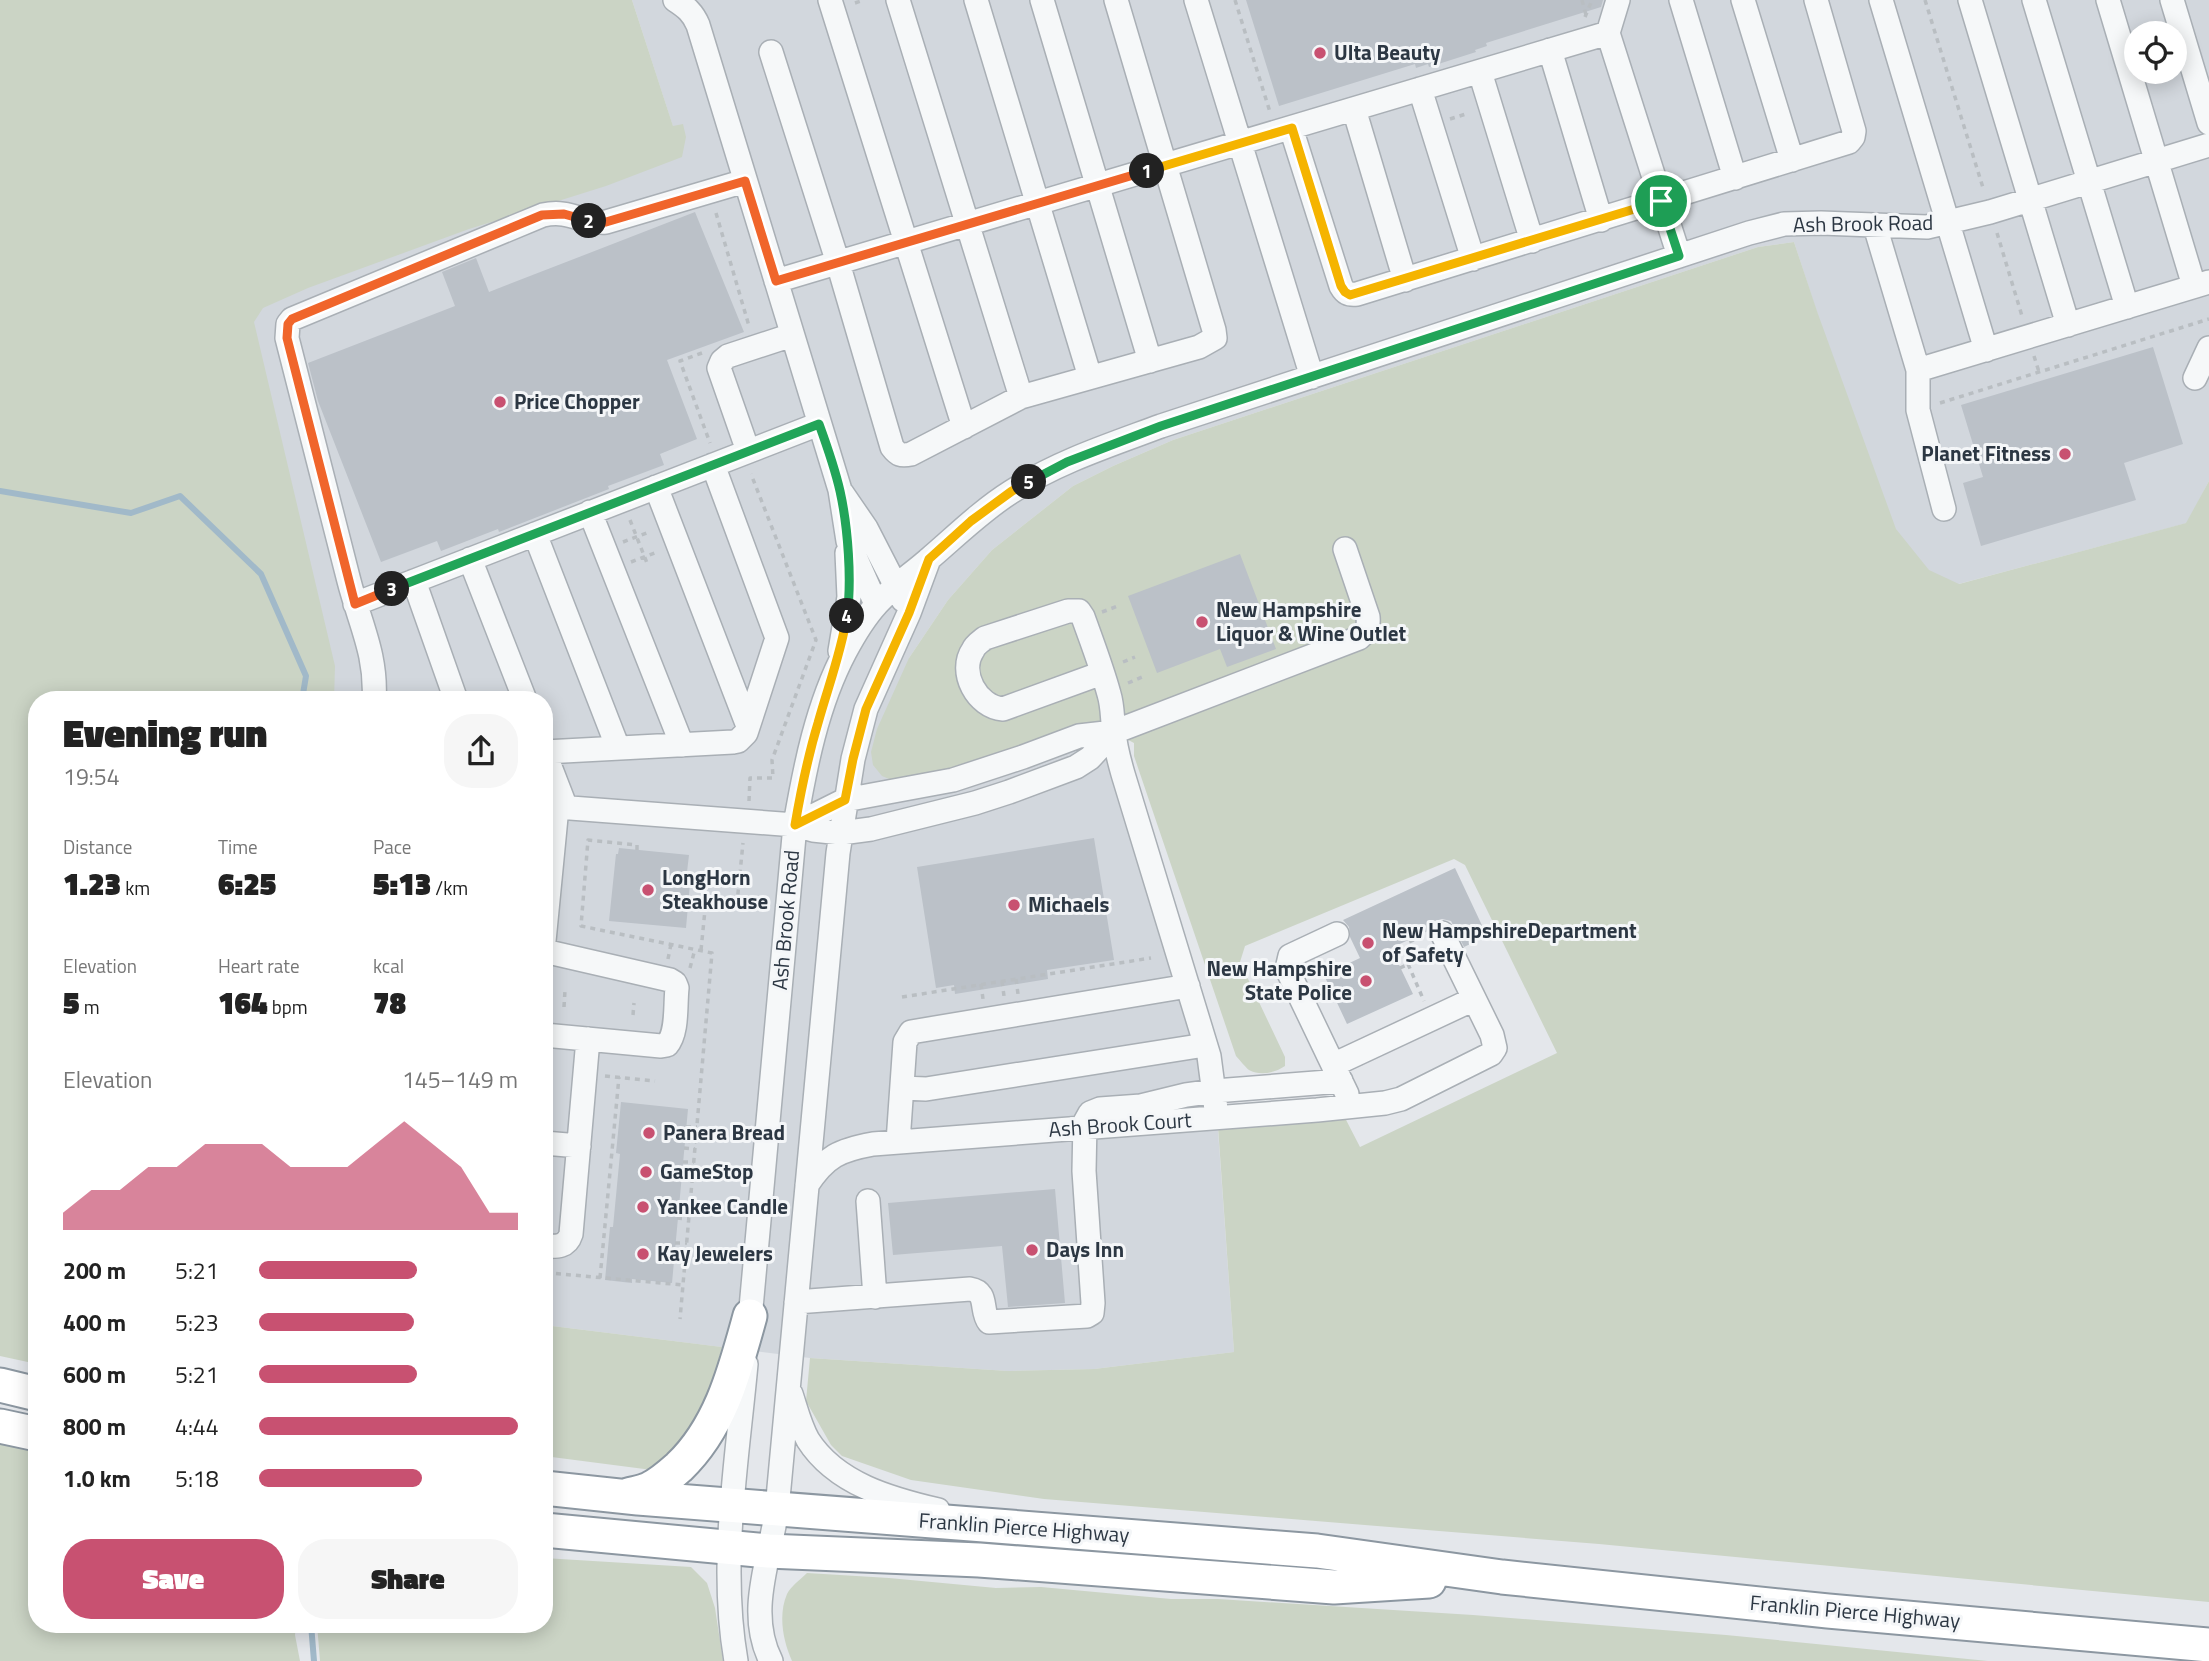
<!DOCTYPE html>
<html lang="en">
<head>
<meta charset="utf-8">
<style>
  :root { --surface:#fff; --page:#f6f6f6; --text:#222; --muted:#767676; --accent:#c85171 }
  body { margin:0; font-family:"Titillium Web",sans-serif; background:var(--page); color:var(--text); height:100vh; display:flex; flex-direction:column; font-size:26px; white-space:nowrap }
  * { box-sizing:border-box; margin:0 }
  p { font-size:23px; color:var(--muted) }
  .icon { flex:none; width:38px; height:38px; fill:none; stroke:currentColor; stroke-width:2; stroke-linecap:round; stroke-linejoin:round }
  .map { position:relative; flex:1; overflow:hidden }
  .sheet { position:absolute; left:28px; top:691px; width:525px; height:942px; display:flex; flex-direction:column; background:var(--surface); border-radius:28px; box-shadow:0 4px 18px #0003 }
  .sheet>* { flex:none }
  .controls { position:absolute; left:2124px; top:21px; display:grid; gap:14px }
  .controls a { display:grid; place-items:center; width:63px; height:63px; border-radius:50%; background:var(--surface); box-shadow:0 4px 18px #0003; font-size:35px }
  .pin { position:absolute; display:grid; place-items:center; width:60px; height:60px; color:#fff; margin:-30px; border:4px solid #fff; border-radius:50%; box-shadow:0 2px 7px #0007 }
  .km { position:absolute; width:35px; height:35px; margin:-18px; border-radius:50%; background:#222; color:#fff; font-size:19px; line-height:35px; text-align:center }
  .round { display:grid; place-items:center; flex:none; width:74px; height:74px; border-radius:28px; background:var(--page) }
  .summary { display:flex; align-items:center; justify-content:space-between; height:119px; padding:0 35px }
  h1 { font-size:38px; font-weight:800; line-height:52px }
  .metrics { display:grid; grid-template-columns:repeat(3,1fr); gap:10px; height:119px; padding:7px 35px }
  .metrics div { display:grid; align-content:center }
  .metrics b { font-size:30px; font-weight:800 }
  .metrics small { font-size:19px; font-weight:400 }
  .metrics p { font-size:19px }
  .chart { height:196px; padding:14px 35px }
  .chart p { display:flex; justify-content:space-between }
  .chart svg { width:100%; height:126px; margin-top:7px; fill:var(--accent); opacity:.7 }
  .primary-button { display:flex; gap:14px; margin-top:auto; padding:14px 35px }
  .primary-button a { flex:1; height:80px; border-radius:28px; background:var(--accent); color:#fff; font-size:28px; font-weight:800; line-height:80px; text-align:center }
  .primary-button a+a { background:var(--page); color:var(--text) }
  ul { padding:0 35px; list-style:none; font-size:23px }
  li { display:grid; grid-template-columns:112px 84px 1fr; align-items:center; height:52px }
  li i { height:18px; border-radius:9px; background:var(--accent) }
  .map>svg:first-child { display:block }
</style>
</head>
<body>
<div class="map">
<svg width="2209" height="1661" viewBox="0 0 2209 1661">
  <rect width="100%" height="100%" fill="#e4e7eb"/>
  <!-- built -->
  <path fill="#d2d7dd" fill-rule="evenodd" d="M632 0H2209V481L2187 523 1910 597 1794 242 1758 247 1173 440 1113 466 1073 486 992 550 948 600 909 658 1030 744 1072 725 1114 732 1217 1117 1234 1352 1094 1369 1008 1371 810 1358 544 1325V700H302L233 306 679 145ZM2137 33H2175V72H2137Z"/>
  <!-- green -->
  <path fill="#cbd4c5" d="M0 0H632L673 126 683 124 686 137 682 157 606 186 469 229 308 288 263 308 254 322 335 666 334 700H37V1364L0 1356Z
    M1794 242 1818 314 1896 529 1929 570 1959 584 2186 523 2209 481V1602L1599 1544 1044 1499 911 1480 842 1456 831 1445 806 1401 810 1358 1008 1371 1094 1369 1234 1352 1218 1127 1343 1114 1360 1147 1557 1053 1465 865 1454 859 1245 946 1240 962 1285 1057V1066C1275 1073 1260 1076 1249 1070 1245 1067 1240 1060 1236 1056L1134 756V743L1113 732 1072 725 1030 744 933 775 896 782 882 776 873 765 871 752 877 729 909 658 948 600 992 550 1073 486 1113 466 1173 440 1758 247Z
    M544 1325 722 1347 707 1402 676 1454 652 1470 544 1456Z
    M0 1442 37 1453V1624H296L295 1635 300 1661H0Z
    M544 1558 691 1567 707 1583 715 1608 723 1661H320L317 1624H544Z
    M807 1573 889 1578 996 1588 1041 1587 1171 1599H1218L1473 1615 1726 1635 1988 1661H792C783 1641 778 1615 787 1594 791 1586 801 1579 807 1573Z"/>
  <g fill="none" stroke-linecap="round" stroke-linejoin="round">
    <!-- stream -->
    <path stroke="#a1b9c9" stroke-width="6" d="M0 491 131 513 180 496 261 574 306 676 302 700
      M311 1624 314 1661"/>
  </g>
  <!-- building -->
  <path fill="#bbc1c8" d="M1246 0H1603L1601 7 1486 43 1487 46 1475 50 1476 52 1429 67 1428 64 1416 68 1415 64 1279 106Z
    M695 212 744 332 667 360 697 439 660 454 664 465 608 486 609 489 499 532 498 529 441 551 437 541 381 562 318 401 308 363 455 306 442 272 476 258 489 292Z
    M2153 347 2183 444 2124 463 2136 500 1981 546 1963 483 1983 477 1961 405Z
    M1240 554 1276 649 1227 667 1220 649 1157 673 1128 596Z
    M1094 838 1114 960 1047 970 1048 979 955 994 954 985 936 988 917 867Z
    M619 848 689 855 687 872H691L686 928 609 921 616 854H618Z
    M1455 868 1487 936 1464 947 1451 921 1442 919 1435 921 1428 931 1391 948 1413 994 1347 1024 1324 975 1360 958 1350 937 1349 927 1343 920Z
    M621 1102 688 1109 672 1283 632 1279V1283L605 1280 610 1227H613L620 1154 616 1153Z
    M1055 1189 1065 1303 1008 1307 1002 1246 893 1255 888 1203Z"/>
  <g fill="none" stroke-linecap="round" stroke-linejoin="round">
    <!-- minor casing -->
    <g stroke="#a9afb5" stroke-width="26">
      <path id="minor" d="M675 0C686 7 693 13 698 25L840 490 848 541 876 604
        M830 0 964 427
        M898 0 1021 397
        M976 0 1090 377
        M1042 0 1150 361
        M1196 0 1312 377
        M1618 0 1608 33 1679 256
        M1681 0 1735 178
        M1743 0 1792 160
        M1881 0 1986 350
        M1970 0 2068 325
        M2034 0 2127 307
        M2108 0 2194 286
        M2172 0 2209 123
        M1550 50 1601 220
        M771 52 838 263 892 447C898 455 901 456 911 454L1021 397 1199 347 1215 338 1214 330 1116 0
        M1480 72 1532 241
        M1420 89 1473 259
        M1354 109 1405 280
        M1291 128 1341 286C1345 293 1348 295 1357 294L1849 142 1853 137 1854 131 1816 0
        M1875 226 1918 370V410L1944 509
        M776 281 1608 33
        M1918 370 2209 282
        M2195 378 2209 348
        M748 451 719 368 722 361 728 356 792 335
        M656 487 748 726
        M842 493 866 528 903 600
        M590 512 682 745
        M535 534 618 748
        M470 559 525 700
        M414 581 456 700
        M355 604 819 424
        M840 651 849 597 847 553
        M1102 673 1003 709C977 707 958 672 973 650 975 645 980 642 985 638L1068 611H1079L1083 617C1092 642 1102 668 1109 694 1113 707 1112 719 1114 732 1115 746 1119 760 1123 774L1209 1056 1217 1117
        M374 700C377 655 360 624 349 581 328 500 308 419 287 338L288 324 292 319 543 215C571 209 582 224 606 222L745 181
        M544 751 566 808
        M545 752 733 742 738 741 746 733 777 638 713 465
        M544 806 795 825 813 830 841 833 871 829 975 803 1009 792 1076 767 1090 758 1114 732
        M795 825 845 800 953 780 1023 757 1079 736 1114 732 1359 638C1367 631 1369 628 1368 617L1345 549
        M1337 934 1290 956 1287 969 1347 1094
        M544 941 557 807
        M544 951 670 980 675 983 677 988C675 1005 678 1032 667 1045L661 1046 544 1035
        M1333 1065 1474 999
        M902 1088 926 1089 1205 1045
        M898 1142 905 1042 911 1032 1188 986
        M544 1143 579 1146
        M807 1185C826 1156 840 1150 873 1144L1317 1110 1385 1103 1401 1099 1491 1054 1495 1048 1492 1035 1442 933
        M868 1201 875 1297
        M544 1246C557 1247 567 1247 571 1234L588 1039
        M796 1302 970 1289C989 1292 980 1311 989 1322L1087 1316 1092 1313 1093 1303 1084 1171 1085 1122 1090 1113 1100 1109 1141 1106 1186 1095 1215 1091 1341 1081
        M749 1330 795 825C805 767 817 705 845 652 853 637 865 617 877 604 892 587 912 574 929 559 956 536 981 511 1011 492 1057 462 1110 445 1161 426L1749 233 1784 224 1821 223 1927 227 1990 212 2209 145
        M791 1394C796 1409 800 1426 808 1440 836 1484 891 1499 938 1510
        M736 1661C719 1564 737 1462 746 1364
        M771 1661C746 1612 770 1559 777 1509L838 853 853 759 866 709 909 613 929 559"/>
    </g>
    <!-- highway casing -->
    <g stroke="#8c97a1" stroke-width="37">
      <path id="highway" d="M0 1385 37 1394
        M0 1426 37 1434
        M544 1488 638 1498 1317 1551 1502 1577 1828 1611 2209 1645
        M628 1495C635 1493 643 1492 649 1489 660 1484 670 1475 679 1467 721 1427 735 1370 750 1316
        M544 1530 768 1551 979 1560 1334 1587 1429 1581"/>
    </g>
    <!-- path -->
    <path stroke="#b9bec2" stroke-width="3.5" stroke-dasharray="5 5" stroke-linecap="butt" d="M1235 0 1270 112
      M1582 0 1586 15
      M1925 0 1984 191
      M855 3 864 0
      M1585 17 1592 0
      M1450 119 1469 113
      M716 213 749 326
      M1997 233 2022 316
      M702 353 680 361 710 443
      M2034 356 2039 372
      M1940 403 2209 319
      M630 520 647 563
      M623 542 649 532
      M631 562 657 552
      M1102 612 1118 606
      M1123 662 1135 657
      M1128 683 1142 677
      M749 801 750 778H773L772 760 816 640 751 474
      M637 850V845L588 840 581 926 712 953 680 1319
      M701 950 706 900 737 903 743 843
      M668 959 671 944
      M1408 964 1424 1001
      M690 968 695 949
      M1400 968 1418 960 1409 942 1423 936
      M1016 979 1018 994
      M1002 981 1004 996
      M981 984 983 999
      M902 997 1151 958
      M564 1007 565 990
      M633 1015 634 1003
      M605 1076 655 1081
      M686 1127H697
      M685 1141 696 1142
      M684 1148 695 1149
      M683 1162H694
      M677 1218 689 1219
      M675 1243H687
      M550 1269V1273L683 1285
      M600 1278 619 1077"/>
    <!-- minor -->
    <use href="#minor" stroke="#f6f8f9" stroke-width="23"/>
    <!-- highway -->
    <use href="#highway" stroke="#fff" stroke-width="33"/>
  </g>
  <g fill="none" stroke-linecap="round" stroke-linejoin="round">
    <!-- split-1 casing -->
    <g stroke="#fff" stroke-width="14">
      <path id="split-1" d="M1147 171 1292 128 1341 286 1345 292 1350 295 1661 201"/>
    </g>
    <!-- split-2 casing -->
    <g stroke="#fff" stroke-width="14">
      <path id="split-2" d="M589 221 596 223 606 222 745 181 776 281 1147 171"/>
    </g>
    <!-- split-3 casing -->
    <g stroke="#fff" stroke-width="14">
      <path id="split-3" d="M392 589 355 604 287 338 288 324 292 319 542 215 564 214 589 221"/>
    </g>
    <!-- split-4 casing -->
    <g stroke="#fff" stroke-width="14">
      <path id="split-4" d="M392 589 819 424C827 446 835 469 840 491 848 527 852 581 847 616"/>
    </g>
    <!-- split-5 casing -->
    <g stroke="#fff" stroke-width="14">
      <path id="split-5" d="M847 616C841 653 828 687 818 723 808 756 801 790 795 825L845 800 853 759 866 709 909 613 929 559 971 521 1012 491 1029 482"/>
    </g>
    <!-- split-6 casing -->
    <g stroke="#fff" stroke-width="14">
      <path id="split-6" d="M1029 482 1067 462 1161 426 1679 256 1661 201"/>
    </g>
    <!-- split-1 -->
    <use href="#split-1" stroke="#f5b400" stroke-width="9"/>
    <!-- split-2 -->
    <use href="#split-2" stroke="#f0652b" stroke-width="9"/>
    <!-- split-3 -->
    <use href="#split-3" stroke="#f0652b" stroke-width="9"/>
    <!-- split-4 -->
    <use href="#split-4" stroke="#22a559" stroke-width="9"/>
    <!-- split-5 -->
    <use href="#split-5" stroke="#f5b400" stroke-width="9"/>
    <!-- split-6 -->
    <use href="#split-6" stroke="#22a559" stroke-width="9"/>
  </g>
  <!-- markers -->
  <g fill="#c85171" stroke="#f4f6f8" stroke-width="2.5">
    <circle cx="1320" cy="53" r="7"/>
    <circle cx="500" cy="402" r="7"/>
    <circle cx="2065" cy="454" r="7"/>
    <circle cx="1202" cy="622" r="7"/>
    <circle cx="648" cy="890" r="7"/>
    <circle cx="1014" cy="905" r="7"/>
    <circle cx="1368" cy="943" r="7"/>
    <circle cx="1366" cy="981" r="7"/>
    <circle cx="649" cy="1133" r="7"/>
    <circle cx="646" cy="1172" r="7"/>
    <circle cx="643" cy="1207" r="7"/>
    <circle cx="1032" cy="1250" r="7"/>
    <circle cx="643" cy="1254" r="7"/>
  </g>
  <g text-anchor="middle" stroke-width="6" stroke-linejoin="round" paint-order="stroke">
    <!-- poi labels -->
    <g font-size="21" font-weight="bold" fill="#2c3743" stroke="#f4f6f8" text-anchor="start">
      <text x="1334" y="60">Ulta Beauty</text>
      <text x="514" y="409">Price Chopper</text>
      <text x="2051" y="461" text-anchor="end">Planet Fitness</text>
      <text x="1216" y="617">New Hampshire<tspan x="1216" dy="24">Liquor &amp; Wine Outlet</tspan></text>
      <text x="662" y="885">LongHorn<tspan x="662" dy="24">Steakhouse</tspan></text>
      <text x="1028" y="912">Michaels</text>
      <text x="1382" y="938">New HampshireDepartment<tspan x="1382" dy="24">of Safety</tspan></text>
      <text x="1352" y="976" text-anchor="end">New Hampshire<tspan x="1352" dy="24">State Police</tspan></text>
      <text x="663" y="1140">Panera Bread</text>
      <text x="660" y="1179">GameStop</text>
      <text x="657" y="1214">Yankee Candle</text>
      <text x="1046" y="1257">Days Inn</text>
      <text x="657" y="1261">Kay Jewelers</text>
    </g>
    <!-- street labels -->
    <g font-size="21" fill="#2c3743" stroke="#f4f6f8">
      <text transform="translate(1863 224) rotate(-1)" y="7">Ash Brook Road</text>
      <text transform="translate(786 920) rotate(-85)" y="7">Ash Brook Road</text>
      <text transform="translate(1120 1125) rotate(-4)" y="7">Ash Brook Court</text>
      <text transform="translate(1024 1528) rotate(4)" y="7">Franklin Pierce Highway</text>
      <text transform="translate(1855 1612) rotate(5)" y="7">Franklin Pierce Highway</text>
    </g>
  </g>
</svg>
<div class="controls">
<a><svg class="icon" aria-label="locate" viewBox="0 0 24 24"><circle cx="12" cy="12" r="6"/><path d="M12 2v4M12 18v4M2 12h4M18 12h4"/></svg></a>
</div>
<div class="pin" style="left:1661px;top:201px;background:#1e9e55"><svg class="icon" aria-label="arrive" viewBox="0 0 24 24"><path d="M6 21V4h12l-3 4 3 4H6"/></svg></div>
<b class="km" style="left:1147px;top:171px">1</b>
<b class="km" style="left:589px;top:221px">2</b>
<b class="km" style="left:392px;top:589px">3</b>
<b class="km" style="left:847px;top:616px">4</b>
<b class="km" style="left:1029px;top:482px">5</b>
<section class="sheet">
<div class="summary"><div><h1>Evening run</h1><p>19:54</p></div><a class="round"><svg class="icon" aria-label="share" viewBox="0 0 24 24"><path d="M12 15V3M7 8l5-5 5 5M5 13v7h14v-7"/></svg></a></div>
<div class="metrics">
<div><p>Distance</p><b>1.23<small> km</small></b></div>
<div><p>Time</p><b>6:25</b></div>
<div><p>Pace</p><b>5:13<small> /km</small></b></div>
</div>
<div class="metrics">
<div><p>Elevation</p><b>5<small> m</small></b></div>
<div><p>Heart rate</p><b>164<small> bpm</small></b></div>
<div><p>kcal</p><b>78</b></div>
</div>
<div class="chart"><p><span>Elevation</span>145–149 m</p>
<svg viewBox="0 0 160 44" preserveAspectRatio="none"><path d="M0 44V38L10 30L20 30L30 22L40 22L50 14L60 14L70 14L80 22L90 22L100 22L110 14L120 6L130 14L140 22L150 38L160 38V44z"/></svg>
</div>
<ul>
<li><b>200 m</b>5:21<i style="width:61%"></i></li>
<li><b>400 m</b>5:23<i style="width:60%"></i></li>
<li><b>600 m</b>5:21<i style="width:61%"></i></li>
<li><b>800 m</b>4:44<i style="width:100%"></i></li>
<li><b>1.0 km</b>5:18<i style="width:63%"></i></li>
</ul>
<div class="primary-button"><a>Save</a><a>Share</a></div>
</section>
</div>
</body>
</html>
